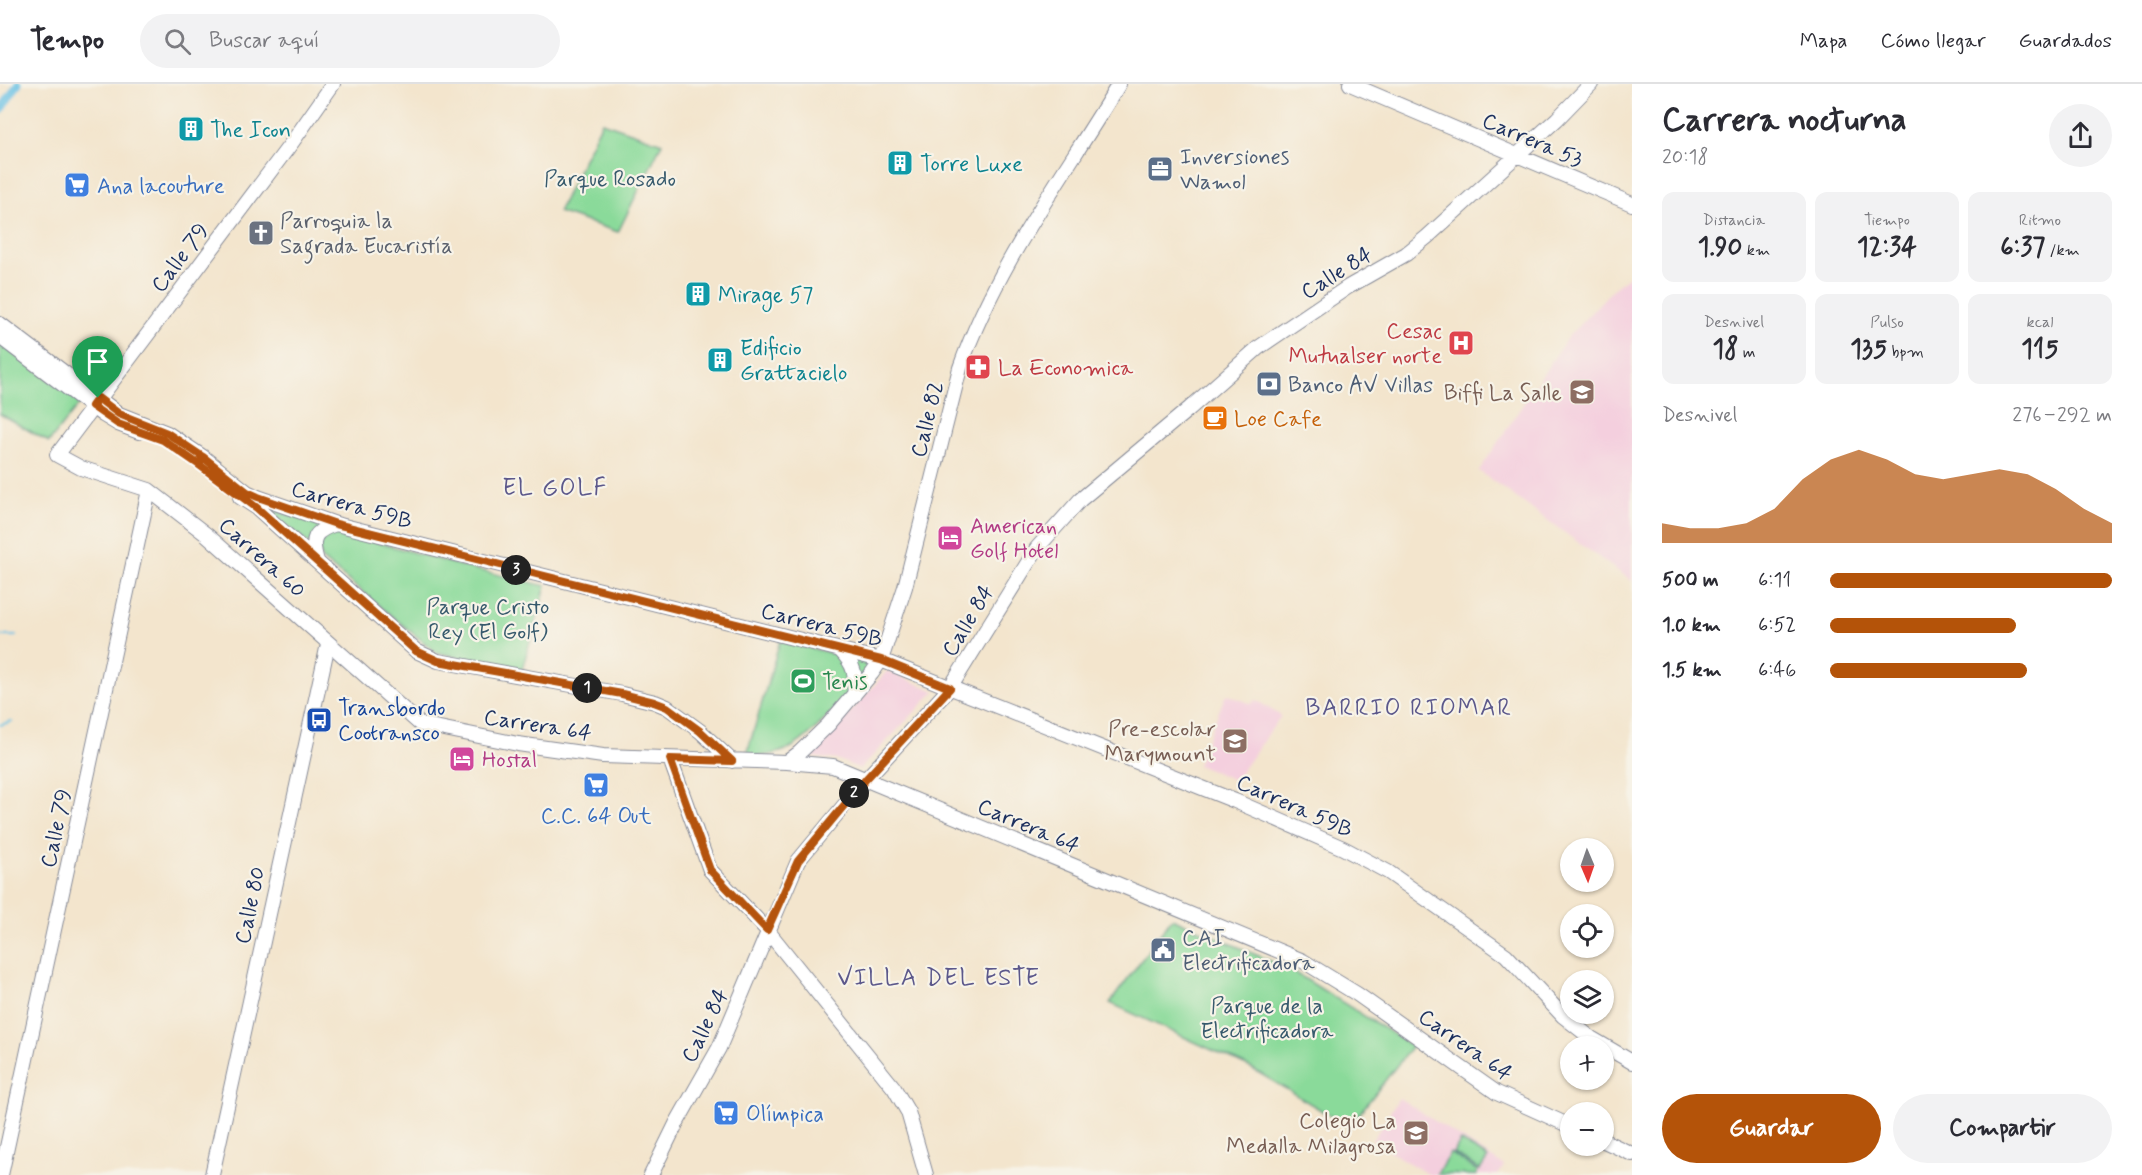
<!DOCTYPE html>
<html lang="es">
<head>
<meta charset="utf-8">
<style>
  :root { --surface:#fff; --page:#f2f2f3; --text:#2b2b33; --muted:#7c7c81; --line:#e1e1e2; --accent:#b45309 }
  body { margin:0; font-family:Mynerve,sans-serif; background:var(--page); color:var(--text); height:100vh; display:flex; flex-direction:column; font-size:22px; white-space:nowrap }
  * { box-sizing:border-box; margin:0 }
  p { font-size:20px; color:var(--muted) }
  .icon { flex:none; width:33px; height:33px; fill:none; stroke:currentColor; stroke-width:2; stroke-linecap:round; stroke-linejoin:round }
  .map { position:relative; flex:1; overflow:hidden }
  .panel { display:flex; flex-direction:column; background:var(--surface); width:510px }
  .panel>* { flex:none }
  .needle { width:39px; rotate:178deg }
  .controls { position:absolute; left:1560px; top:754px; display:grid; gap:12px }
  .controls a { display:grid; place-items:center; width:54px; height:54px; border-radius:50%; background:var(--surface); box-shadow:0 2px 4px #0004; font-size:30px }
  .pin { position:absolute; display:grid; place-items:center; width:51px; height:51px; color:#fff; margin:-62px -26px; border-radius:50% 50% 50% 0; rotate:-45deg; box-shadow:0 0 6px #0007 }
  .pin .icon { rotate:45deg }
  .km { position:absolute; width:30px; height:30px; margin:-15px; border-radius:50%; background:#222; color:#fff; font-size:16px; line-height:30px; text-align:center }
  .round { display:grid; place-items:center; flex:none; width:63px; height:63px; border-radius:32px; background:var(--page) }
  .head { display:flex; align-items:center; justify-content:space-between; height:102px; padding:0 30px }
  h1 { font-size:33px; font-weight:700; line-height:45px }
  .metrics { display:grid; grid-template-columns:repeat(3,1fr); gap:9px; height:102px; padding:6px 30px }
  .metrics div { display:grid; align-content:center; border-radius:12px; background:var(--page); text-align:center }
  .metrics b { font-size:26px; font-weight:700 }
  .metrics small { font-size:16px; font-weight:400 }
  .metrics p { font-size:16px }
  .chart { height:168px; padding:12px 30px }
  .chart p { display:flex; justify-content:space-between }
  .chart svg { width:100%; height:108px; margin-top:6px; fill:var(--accent); opacity:.7 }
  .action { display:flex; gap:12px; margin-top:auto; padding:12px 30px }
  .action a { flex:1; height:69px; border-radius:36px; background:var(--accent); color:#fff; font-size:24px; font-weight:700; line-height:69px; text-align:center }
  .action a+a { background:var(--page); color:var(--text) }
  ul { padding:0 30px; list-style:none; font-size:20px }
  li { display:grid; grid-template-columns:96px 72px 1fr; align-items:center; height:45px }
  li i { height:15px; border-radius:8px; background:var(--accent) }
  header { display:flex; align-items:center; gap:36px; box-sizing:border-box; height:84px; padding:0 30px; background:var(--surface); border-bottom:2px solid var(--line) }
  header strong { font-size:28px }
  nav { display:flex; gap:33px; margin-inline-start:auto; font-size:21px }
  .search { width:420px; height:54px; background:var(--page); display:flex; align-items:center; gap:15px; box-sizing:border-box; padding:0 21px; border-radius:33px; color:var(--muted); font-size:22px }
  main { display:flex; flex:1; min-height:0 }
  .map>svg:first-child { display:block }
</style>
</head>
<body>
<header>
<strong>Tempo</strong>
<div class="search"><svg class="icon" aria-label="search" viewBox="0 0 24 24"><circle cx="10" cy="10" r="6"/><path d="M15 15l6 6"/></svg>Buscar aquí</div>
<nav><a>Mapa</a><a>Cómo llegar</a><a>Guardados</a></nav>
</header>
<main>
<div class="map">
<svg width="1632" height="1091" viewBox="0 0 1632 1091">
  <rect width="100%" height="100%" fill="#f7f3e8"/>
  <filter id="ink" filterUnits="userSpaceOnUse"><feTurbulence type="fractalNoise" baseFrequency=".0167" numOctaves="2"/><feDisplacementMap in="SourceGraphic" scale="12" xChannelSelector="R" yChannelSelector="G"/><feConvolveMatrix kernelMatrix="1 2 1 2 8 2 1 2 1" color-interpolation-filters="sRGB"/></filter>
  <filter id="wash" filterUnits="userSpaceOnUse"><feTurbulence type="fractalNoise" baseFrequency=".008" numOctaves="4" result="noise"/><feDisplacementMap in="SourceGraphic" scale="24" xChannelSelector="R" yChannelSelector="G"/><feGaussianBlur stdDeviation="1.35" result="paint"/><feColorMatrix in="noise" values="0 0 0 0 0 0 0 0 0 0 0 0 0 0 0 0 0 1.4 0 .05"/><feComposite in="paint" operator="in"/></filter>
  <g filter="url(#wash)">
    <rect width="100%" height="100%" fill="#f3e5cd"/>
    <!-- built -->
    <path fill="#f4cfde" d="M1632 190V497L1479 387 1567 254 1615 203Z
      M887 587 935 607 860 685 839 676 811 673Z
      M1226 610 1252 620 1254 616 1259 618 1281 632 1235 696 1197 681Z
      M1399 1014 1504 1082 1498 1091H1429L1372 1057Z"/>
    <!-- green -->
    <path fill="#8ada9a" stroke="#52847c" stroke-width="1.5" d="M602 38 662 59 618 148 558 128Z
      M0 260 81 318 49 358 0 330Z
      M264 424 326 440 309 460Z
      M338 447 465 483 546 502 521 589 436 568 322 475 320 469 321 453 326 448Z
      M780 557 874 579C856 601 813 654 788 665 775 671 761 672 746 673Z
      M1172 834 1291 886 1412 962 1349 1043 1251 984 1110 919Z
      M1461 1057 1488 1074 1480 1086 1453 1069Z
      M1450 1069 1478 1087 1476 1091 1437 1090Z"/>
    <g fill="none" stroke-linecap="round" stroke-linejoin="round">
      <!-- stream -->
      <path stroke="#67c1e5" stroke-width="2" d="M0 552H16
        M0 641 12 637"/>
      <!-- canal -->
      <path stroke="#67c1e5" stroke-width="8" d="M0 27 18 0"/>
    </g>
  </g>
  <g filter="url(#ink)">
    <g fill="none" stroke-linecap="round" stroke-linejoin="round">
      <!-- secondary casing -->
      <g stroke="#878a96" stroke-width="16">
        <path id="secondary" d="M333 0 293 57 57 371 81 384 149 406 207 451 420 640 518 660 603 672 787 678 833 682 1303 877 1357 910 1497 1009 1570 1042
          M1350 0 1632 120
          M0 240 119 330 167 349 203 373 247 408 258 413 336 440 881 576 1235 717 1343 764 1388 788 1506 871 1563 932 1591 954 1632 978
          M0 253 103 331 118 340 139 348
          M240 413 257 424 416 567 438 577 622 610 655 618 667 623 700 647 732 677
          M317 477C310 454 314 447 336 440
          M841 567C854 580 857 592 854 611
          M670 675 710 786 767 846 894 1004 908 1028 926 1091
          M787 678 799 669 828 641 872 589 881 576 905 503 960 284C996 181 1063 93 1119 0
          M1604 1057 1632 1070
          M1 1091 149 406
          M212 1091 328 560
          M651 1091 676 1040 719 964 798 777 866 695 950 604 1037 464 1080 416 1190 324 1258 264 1348 203 1406 170 1427 153 1557 35 1591 0"/>
      </g>
      <!-- secondary -->
      <use href="#secondary" stroke="#fff" stroke-width="14"/>
    </g>
  </g>
  <g fill="none" stroke-linecap="round" stroke-linejoin="round" filter="url(#ink)">
    <!-- route casing -->
    <g stroke="#fff" stroke-width="12">
      <path id="route" d="M98 314 119 330 167 349 203 373 198 380 257 424 416 567 438 577 622 610 654 618 667 623 700 647 732 677 670 675 710 786 767 846 798 777 866 695 950 604 881 576 336 440 258 413 247 408 203 373 198 380 163 356 118 340 92 322 98 314"/>
    </g>
    <!-- route -->
    <use href="#route" stroke="#b45309" stroke-width="8"/>
  </g>
  <!-- icons -->
  <defs>
    <g id="building-square" transform="scale(1.35)"><rect x="-9" y="-9" width="18" height="18" rx="4" fill="#0f9aa8" stroke="#f7f3e8"/><path d="M-4-6H4V6H1V3H-1V6H-4ZM-2.5-4.3h1.7v1.8h-1.7ZM.8-4.3h1.7v1.8H.8ZM-2.5-1h1.7V.8h-1.7ZM.8-1h1.7V.8H.8Z" fill="#fff"/></g>
    <g id="office-square" transform="scale(1.35)"><rect x="-9" y="-9" width="18" height="18" rx="4" fill="#5c6f8a" stroke="#f7f3e8"/><path d="M-6-3h4V-5.5h4V-3h4V5H-6ZM-1-4.5V-3h2v-1.5ZM-6 0V1H6V0Z" fill="#fff"/></g>
    <g id="supermarket-square" transform="scale(1.35)"><rect x="-9" y="-9" width="18" height="18" rx="4" fill="#3f7fe0" stroke="#f7f3e8"/><path d="M-6-5.5h2.5l.6 2H6L4.5 2H-2.5L-4.4-4H-6ZM-1.5 3.2a1.3 1.3 0 1 0 .1 0ZM3 3.2a1.3 1.3 0 1 0 .1 0Z" fill="#fff"/></g>
    <g id="church-square" transform="scale(1.35)"><rect x="-9" y="-9" width="18" height="18" rx="4" fill="#6b7280" stroke="#f7f3e8"/><path d="M-1.2-6h2.4v3.5h3.3v2.4h-3.3V6h-2.4V-.1h-3.3v-2.4h3.3Z" fill="#fff"/></g>
    <g id="hospital-square" transform="scale(1.35)"><rect x="-9" y="-9" width="18" height="18" rx="4" fill="#e0444e" stroke="#f7f3e8"/><path d="M-5-5h3v3.5h4V-5h3V5h-3V1.5h-4V5h-3Z" fill="#fff"/></g>
    <g id="pharmacy-square" transform="scale(1.35)"><rect x="-9" y="-9" width="18" height="18" rx="4" fill="#e0444e" stroke="#f7f3e8"/><path d="M-2-6h4v4h4v4h-4v4h-4v-4h-4v-4h4Z" fill="#fff"/></g>
    <g id="bank-square" transform="scale(1.35)"><rect x="-9" y="-9" width="18" height="18" rx="4" fill="#5c6f8a" stroke="#f7f3e8"/><path d="M-6-4H6V4H-6ZM0-2.3a2.3 2.3 0 1 0 0 4.6a2.3 2.3 0 1 0 0-4.6Z" fill="#fff"/></g>
    <g id="school-square" transform="scale(1.35)"><rect x="-9" y="-9" width="18" height="18" rx="4" fill="#8d6e63" stroke="#f7f3e8"/><path d="M0-5L7-2L0 1L-7-2ZM-4 1L0 2.5L4 1V4Q0 6-4 4Z" fill="#fff"/></g>
    <g id="cafe-square" transform="scale(1.35)"><rect x="-9" y="-9" width="18" height="18" rx="4" fill="#e8710a" stroke="#f7f3e8"/><path d="M-5.5-4.5H6V0H3Q3 3.5 0 3.5H-2.5Q-5.5 3.5-5.5 0ZM3-3.2v2h1.7v-2ZM-6 4.5H4V6H-6Z" fill="#fff"/></g>
    <g id="hotel-square" transform="scale(1.35)"><rect x="-9" y="-9" width="18" height="18" rx="4" fill="#d1479c" stroke="#f7f3e8"/><path d="M-6-4.5h1.5V1H6V5H4.5V3h-9V5H-6ZM-4 0a1.8 1.8 0 1 1 3.6 0ZM.5 0V-2.5h3Q6-2.5 6 0Z" fill="#fff"/></g>
    <g id="stadium-square" transform="scale(1.35)"><rect x="-9" y="-9" width="18" height="18" rx="4" fill="#2e9e5b" stroke="#f7f3e8"/><path d="M0-5a6.5 5 0 1 0 0 10a6.5 5 0 1 0 0-10ZM-3.5-1.8h7v3.6h-7Z" fill="#fff"/></g>
    <g id="bus-square" transform="scale(1.35)"><rect x="-9" y="-9" width="18" height="18" rx="4" fill="#1a4fb4" stroke="#f7f3e8"/><path d="M-5-6H5V4H4V6H2V4H-2V6H-4V4H-5ZM-3.5-4V0h7V-4ZM-3.5 1.2v1.5H-2V1.2ZM2 1.2v1.5H3.5V1.2Z" fill="#fff"/></g>
    <g id="civic-square" transform="scale(1.35)"><rect x="-9" y="-9" width="18" height="18" rx="4" fill="#5c6f8a" stroke="#f7f3e8"/><path d="M-.6-6.5H3V-4.5H.6V-3L4-1V1h2V6H-6V1h2V-1L-.6-3ZM-1.2 2.5V6h2.4V2.5Z" fill="#fff"/></g>
  </defs>
  <g fill-rule="evenodd">
    <use href="#building-square" x="191" y="45"/>
    <use href="#building-square" x="900" y="79"/>
    <use href="#office-square" x="1160" y="85"/>
    <use href="#supermarket-square" x="77" y="101"/>
    <use href="#church-square" x="261" y="149"/>
    <use href="#building-square" x="698" y="210"/>
    <use href="#hospital-square" x="1461" y="259"/>
    <use href="#building-square" x="720" y="276"/>
    <use href="#pharmacy-square" x="978" y="283"/>
    <use href="#bank-square" x="1269" y="300"/>
    <use href="#school-square" x="1582" y="308"/>
    <use href="#cafe-square" x="1215" y="334"/>
    <use href="#hotel-square" x="950" y="454"/>
    <use href="#stadium-square" x="803" y="597"/>
    <use href="#bus-square" x="319" y="636"/>
    <use href="#school-square" x="1235" y="657"/>
    <use href="#hotel-square" x="462" y="675"/>
    <use href="#supermarket-square" x="596" y="701"/>
    <use href="#civic-square" x="1163" y="866"/>
    <use href="#supermarket-square" x="726" y="1029"/>
    <use href="#school-square" x="1416" y="1049"/>
  </g>
  <g text-anchor="middle" stroke-width="4.5" stroke-linejoin="round" paint-order="stroke">
    <!-- culture labels -->
    <g font-size="22" fill="#0d838f" stroke="#f7f3e8" text-anchor="start">
      <text x="210" y="53">The Icon</text>
      <text x="920" y="87">Torre Luxe</text>
      <text x="718" y="218">Mirage 57</text>
      <text x="740" y="271">Edificio<tspan x="740" dy="25">Grattacielo</tspan></text>
    </g>
    <!-- street labels -->
    <g font-size="22" fill="#1b2f5e" stroke="#f7f3e8">
      <text transform="translate(1533 55) rotate(23)" y="8">Carrera 53</text>
      <text transform="translate(179 173) rotate(-53)" y="8">Calle 79</text>
      <text transform="translate(1336 188) rotate(-32)" y="8">Calle 84</text>
      <text transform="translate(926 335) rotate(-76)" y="8">Calle 82</text>
      <text transform="translate(352 420) rotate(16)" y="8">Carrera 59B</text>
      <text transform="translate(263 473) rotate(42)" y="8">Carrera 60</text>
      <text transform="translate(967 536) rotate(-59)" y="8">Calle 84</text>
      <text transform="translate(822 540) rotate(14)" y="8">Carrera 59B</text>
      <text transform="translate(538 640) rotate(9)" y="8">Carrera 64</text>
      <text transform="translate(1295 721) rotate(24)" y="8">Carrera 59B</text>
      <text transform="translate(1029 741) rotate(23)" y="8">Carrera 64</text>
      <text transform="translate(55 744) rotate(-78)" y="8">Calle 79</text>
      <text transform="translate(249 821) rotate(-78)" y="8">Calle 80</text>
      <text transform="translate(704 941) rotate(-64)" y="8">Calle 84</text>
      <text transform="translate(1466 960) rotate(35)" y="8">Carrera 64</text>
    </g>
    <!-- service labels -->
    <g font-size="22" fill="#4e5e75" stroke="#f7f3e8" text-anchor="start">
      <text x="1180" y="80">Inversiones<tspan x="1180" dy="25">Wamol</tspan></text>
      <text x="1288" y="308">Banco AV Villas</text>
      <text x="1182" y="861">CAI<tspan x="1182" dy="25">Electrificadora</tspan></text>
    </g>
    <!-- park labels -->
    <g font-size="22" fill="#375a6d" stroke="#f7f3e8">
      <text x="610" y="102">Parque Rosado</text>
      <text x="488" y="530">Parque Cristo<tspan x="488" dy="25">Rey (El Golf)</tspan></text>
      <text x="1267" y="929">Parque de la<tspan x="1267" dy="25">Electrificadora</tspan></text>
    </g>
    <!-- shop labels -->
    <g font-size="22" fill="#366cbe" stroke="#f7f3e8" text-anchor="start">
      <text x="97" y="109">Ana lacouture</text>
      <text x="596" y="739" text-anchor="middle">C.C. 64 Out</text>
      <text x="746" y="1037">Olímpica</text>
    </g>
    <!-- worship labels -->
    <g font-size="22" fill="#5b616d" stroke="#f7f3e8" text-anchor="start">
      <text x="280" y="144">Parroquia la<tspan x="280" dy="25">Sagrada Eucaristía</tspan></text>
    </g>
    <!-- health labels -->
    <g font-size="22" fill="#be3a42" stroke="#f7f3e8" text-anchor="end">
      <text x="1442" y="254">Cesac<tspan x="1442" dy="25">Mutualser norte</tspan></text>
      <text x="998" y="291" text-anchor="start">La Economica</text>
    </g>
    <!-- education labels -->
    <g font-size="22" fill="#785e54" stroke="#f7f3e8" text-anchor="end">
      <text x="1562" y="316">Biffi La Salle</text>
      <text x="1216" y="652">Pre-escolar<tspan x="1216" dy="25">Marymount</tspan></text>
      <text x="1396" y="1044">Colegio La<tspan x="1396" dy="25">Medalla Milagrosa</tspan></text>
    </g>
    <!-- food labels -->
    <g font-size="22" fill="#c56008" stroke="#f7f3e8" text-anchor="start">
      <text x="1234" y="342">Loe Cafe</text>
    </g>
    <!-- hotel labels -->
    <g font-size="22" fill="#b23c85" stroke="#f7f3e8" text-anchor="start">
      <text x="970" y="449">American<tspan x="970" dy="25">Golf Hotel</tspan></text>
      <text x="482" y="683">Hostal</text>
    </g>
    <!-- leisure labels -->
    <g font-size="22" fill="#27864d" stroke="#f7f3e8" text-anchor="start">
      <text x="822" y="605">Tenis</text>
    </g>
    <!-- transit labels -->
    <g font-size="22" fill="#164399" stroke="#f7f3e8" text-anchor="start">
      <text x="338" y="631">Transbordo<tspan x="338" dy="25">Cootransco</tspan></text>
    </g>
    <!-- neighbourhood labels -->
    <g font-size="24" letter-spacing="1.5" fill="#5c588b" stroke="#f7f3e8">
      <text x="555" y="411">EL GOLF</text>
      <text x="1409" y="631">BARRIO RIOMAR</text>
      <text x="939" y="901">VILLA DEL ESTE</text>
    </g>
  </g>
</svg>
<div class="controls">
<a><svg class="needle" viewBox="-14 -14 28 28"><path d="M0-13l5 13h-10z" fill="#e53935"/><path d="M0 13l5-13h-10z" fill="#7c7c81"/></svg></a>
<a><svg class="icon" aria-label="locate" viewBox="0 0 24 24"><circle cx="12" cy="12" r="6"/><path d="M12 2v4M12 18v4M2 12h4M18 12h4"/></svg></a>
<a><svg class="icon" aria-label="layers" viewBox="0 0 24 24"><path d="M12 4l9 5-9 5-9-5zM3 14l9 5 9-5"/></svg></a>
<a>+</a>
<a>−</a>
</div>
<div class="pin" style="left:98px;top:314px;background:#1e9e55"><svg class="icon" aria-label="arrive" viewBox="0 0 24 24"><path d="M6 21V4h12l-3 4 3 4H6"/></svg></div>
<b class="km" style="left:587px;top:604px">1</b>
<b class="km" style="left:854px;top:709px">2</b>
<b class="km" style="left:516px;top:486px">3</b>
</div>
<section class="panel">
<div class="head"><div><h1>Carrera nocturna</h1><p>20:18</p></div><a class="round"><svg class="icon" aria-label="share" viewBox="0 0 24 24"><path d="M12 15V3M7 8l5-5 5 5M5 13v7h14v-7"/></svg></a></div>
<div class="metrics">
<div><p>Distancia</p><b>1.90<small> km</small></b></div>
<div><p>Tiempo</p><b>12:34</b></div>
<div><p>Ritmo</p><b>6:37<small> /km</small></b></div>
</div>
<div class="metrics">
<div><p>Desnivel</p><b>18<small> m</small></b></div>
<div><p>Pulso</p><b>135<small> bpm</small></b></div>
<div><p>kcal</p><b>115</b></div>
</div>
<div class="chart"><p><span>Desnivel</span>276–292 m</p>
<svg viewBox="0 0 160 44" preserveAspectRatio="none"><path d="M0 44V36L10 38L20 38L30 36L40 30L50 18L60 10L70 6L80 10L90 16L100 18L110 16L120 14L130 16L140 22L150 30L160 36V44z"/></svg>
</div>
<ul>
<li><b>500 m</b>6:11<i style="width:100%"></i></li>
<li><b>1.0 km</b>6:52<i style="width:66%"></i></li>
<li><b>1.5 km</b>6:46<i style="width:70%"></i></li>
</ul>
<div class="action"><a>Guardar</a><a>Compartir</a></div>
</section>
</main>
</body>
</html>
